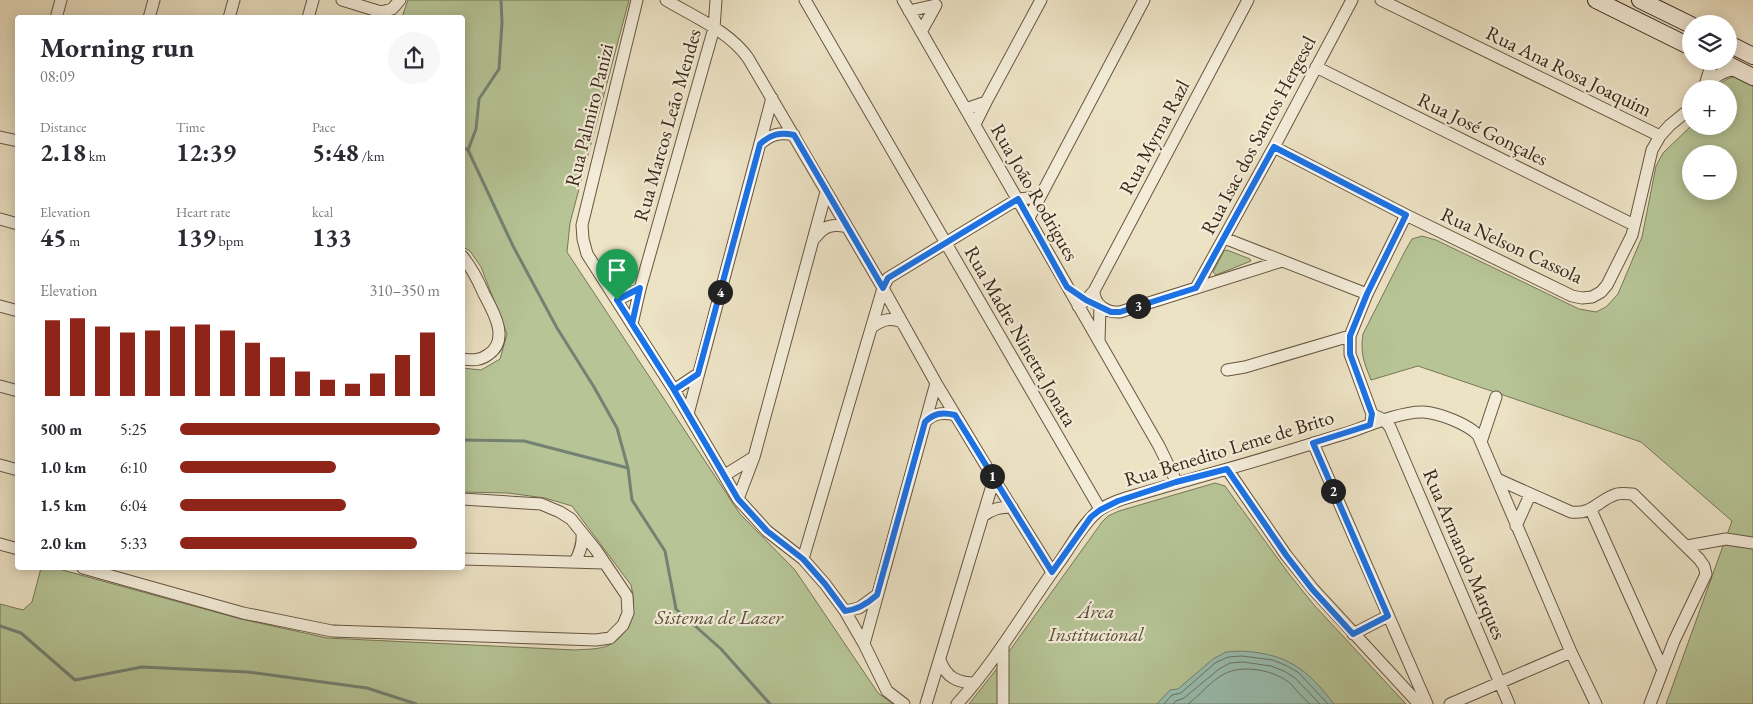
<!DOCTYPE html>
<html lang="en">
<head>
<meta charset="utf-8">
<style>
  :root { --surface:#fff; --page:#f7f7f7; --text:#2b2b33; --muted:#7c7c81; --accent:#8f2418 }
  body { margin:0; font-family:"EB Garamond",serif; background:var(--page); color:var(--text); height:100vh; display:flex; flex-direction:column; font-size:19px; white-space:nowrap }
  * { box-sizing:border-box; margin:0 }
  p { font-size:16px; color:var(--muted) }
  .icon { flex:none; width:28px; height:28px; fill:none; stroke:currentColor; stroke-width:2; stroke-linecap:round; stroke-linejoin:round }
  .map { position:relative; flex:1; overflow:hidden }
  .drawer { position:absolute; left:15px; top:15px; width:450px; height:555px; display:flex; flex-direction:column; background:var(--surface); border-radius:5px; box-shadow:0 2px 12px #0003 }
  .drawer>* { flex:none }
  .buttons { position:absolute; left:1682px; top:15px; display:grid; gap:10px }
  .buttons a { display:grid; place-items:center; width:55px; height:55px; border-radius:50%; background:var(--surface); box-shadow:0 2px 12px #0003; font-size:25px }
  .pin { position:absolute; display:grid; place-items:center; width:42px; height:42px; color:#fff; margin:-51px -21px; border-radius:50% 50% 50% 0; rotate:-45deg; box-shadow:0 0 5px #0007 }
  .pin .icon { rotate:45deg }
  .km { position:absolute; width:25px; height:25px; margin:-12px; border-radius:50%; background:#222; color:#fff; font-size:14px; line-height:25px; text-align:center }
  .round { display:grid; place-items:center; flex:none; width:52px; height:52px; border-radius:26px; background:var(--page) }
  .summary { display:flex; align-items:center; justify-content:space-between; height:85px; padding:0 25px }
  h1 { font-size:28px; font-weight:700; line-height:38px }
  .figures { display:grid; grid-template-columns:repeat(3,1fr); gap:8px; height:85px; padding:5px 25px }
  .figures div { display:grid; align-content:center }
  .figures b { font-size:25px; font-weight:700 }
  .figures small { font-size:14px; font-weight:400 }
  .figures p { font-size:14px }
  .chart { height:140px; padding:10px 25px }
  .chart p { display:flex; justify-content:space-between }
  .chart svg { width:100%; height:90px; margin-top:5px; stroke:var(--accent); stroke-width:6 }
  ul { padding:0 25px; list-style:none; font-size:16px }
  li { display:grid; grid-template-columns:80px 60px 1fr; align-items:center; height:38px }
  li i { height:12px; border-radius:6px; background:var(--accent) }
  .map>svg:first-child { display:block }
</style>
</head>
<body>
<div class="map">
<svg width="1753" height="704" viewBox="0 0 1753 704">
  <rect width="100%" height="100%" fill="#ece2c4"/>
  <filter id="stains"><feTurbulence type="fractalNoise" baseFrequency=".004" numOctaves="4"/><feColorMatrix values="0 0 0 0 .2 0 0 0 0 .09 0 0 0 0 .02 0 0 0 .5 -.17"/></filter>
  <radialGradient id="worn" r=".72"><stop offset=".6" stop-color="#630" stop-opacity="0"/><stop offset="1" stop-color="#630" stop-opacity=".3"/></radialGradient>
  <!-- green -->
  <path fill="#b6c496" stroke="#787656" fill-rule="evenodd" d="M408 0H629L570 223 567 252 740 514 795 570 878 693 893 704H0V604L23 610 32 602 41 568H55L241 619 327 638 575 650C586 649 603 650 613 643 633 630 636 606 631 585L572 506 545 498 508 493 463 492V368L481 370 500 359 507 334 481 267 470 251 463 247 462 18 402 17Z
    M1735 76 1753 84V704H1666L1732 521 1641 442 1418 366 1371 380C1364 362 1360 354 1363 334L1405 251 1412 239 1422 236 1436 240 1579 309 1596 312 1606 307 1618 294 1642 237 1656 166 1663 153 1691 126H1729V89H1717C1721 81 1727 79 1735 76ZM1691 154H1729V191H1691Z
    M1227 250 1250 259 1251 261 1216 275 1213 272 1224 251Z
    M1215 483 1225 486 1289 574 1314 605 1406 704H969L995 671 1102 522 1108 516 1119 511Z"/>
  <!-- water -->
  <path fill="#99beb0" stroke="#738273" d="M1242 651C1288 654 1307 669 1334 704H1157L1170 690 1178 689 1213 659 1226 652Z"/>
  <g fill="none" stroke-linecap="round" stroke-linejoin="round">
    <!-- shore -->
    <path stroke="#6a7264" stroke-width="1" d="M1164 704 1172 695 1181 693 1215 663 1228 657 1242 656 1273 660 1287 666 1299 673 1328 704
      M1173 704 1176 701 1184 698 1219 669 1230 663 1243 662 1271 666 1284 671 1295 678 1320 704
      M1188 704C1200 695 1211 681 1224 674 1243 664 1275 670 1291 684 1297 691 1303 698 1310 704"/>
    <!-- stream -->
    <path stroke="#738273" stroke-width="3" d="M462 147 468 150 513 246 557 328 594 387 617 428 628 468 632 500 665 551 676 609 721 649 770 704
      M468 150 476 129 479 99 499 69 502 22 501 0
      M462 440 524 441 628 468
      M0 626 21 633 75 680 142 667 248 672 367 688 416 704"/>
    <!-- minor casing -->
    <g stroke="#665642" stroke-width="13">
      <path id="minor" d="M342 0 381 12 392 9 400 0
        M637 0 582 225 583 239 587 254 674 390 738 499 767 531 803 559 825 584 845 611 864 644 887 691 904 704
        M666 0C694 17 729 31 748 58L883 288 936 383 994 479 1052 572
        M805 0 1100 509
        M903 0 1159 446 1177 483
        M1381 0 1660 136
        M909 11 936 5 921 32
        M56 18 61 0
        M149 18 154 0
        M229 18 234 0
        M308 18 313 0
        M1316 67 1634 225
        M1705 85 1710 69 1709 61
        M1705 87C1714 78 1723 69 1737 70
        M986 102 1041 0
        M966 109 986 102 975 124
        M0 137 18 141
        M760 144C771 134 780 132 794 135
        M1274 147 1406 215 1572 296 1582 298 1592 297 1601 292 1607 285 1632 235 1652 150 1660 136 1670 125 1691 108
        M1040 197 1144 0
        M0 219 18 224
        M816 237C824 225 834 224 847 227
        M1224 238 1367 294
        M462 256C472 268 478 280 484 294 493 311 510 339 489 354 480 361 473 360 462 359
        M1196 288 1274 147 1352 0
        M1094 291C1094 305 1107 313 1120 312L1282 261
        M617 300 640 289
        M1096 304 1100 306 1099 341
        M0 306 18 311
        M1078 306 1086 300 1094 291 1248 0
        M632 324 640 289 714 28 716 0
        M872 327C882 320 889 317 902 322
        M1227 370 1245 367 1350 336
        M0 386 18 391
        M674 390 698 374
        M688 414 772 98
        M1372 414 1384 420 1390 427 1509 704
        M925 422C934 413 943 412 955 415
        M1371 422 1372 414 1350 354V336L1367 294 1406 215
        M1481 442 1496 397
        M1313 443 1427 704
        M0 465 18 470
        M1227 469 1286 555 1313 589 1419 704
        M725 475 754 457
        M1497 479 1571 512C1593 515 1599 499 1617 494 1622 493 1628 494 1633 494L1699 559 1704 566 1706 574 1674 641 1650 704
        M738 499 754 457 826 192
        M1591 510 1663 670
        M983 516C992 509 1000 507 1012 507
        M1516 526 1530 495
        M0 544 18 549
        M1687 546 1726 539 1753 543
        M462 559 604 563
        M803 559 883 288 888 278 1018 199 1040 197 1029 218
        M575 562C580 552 583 544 582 533
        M83 568 243 613 332 631 596 640 610 638 623 625 628 613 627 596 596 550 571 519 560 512 541 504 462 499
        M845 611 859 608 877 595
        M1353 634 1388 616
        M864 644 936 383
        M940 660C946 677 957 683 975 683
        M926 704 994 479
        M957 704C997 660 1026 608 1061 560 1072 544 1083 524 1097 512 1108 503 1123 499 1136 495 1166 486 1196 478 1227 469 1267 458 1307 445 1347 433 1367 426 1403 411 1423 412 1440 413 1467 424 1478 435L1571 652 1596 704
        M1003 704V646
        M1450 704 1571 652"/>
    </g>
    <!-- secondary casing -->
    <g stroke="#3a2717" stroke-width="18">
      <path id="secondary" d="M1596 0 1691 47
        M1640 0 1691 25
        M1729 44 1753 56
        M1721 61 1753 77"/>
    </g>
    <!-- minor -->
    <use href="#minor" stroke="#f3ecd9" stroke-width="11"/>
    <!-- secondary -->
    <use href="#secondary" stroke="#f3ecd9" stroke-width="16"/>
  </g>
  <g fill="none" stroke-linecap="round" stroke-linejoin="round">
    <!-- route casing -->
    <g stroke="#fff" stroke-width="10">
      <path id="route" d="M617 300 674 390 738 499 767 531 803 559 825 584 845 611C858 610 868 603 877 595L925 422C934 413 942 412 955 415L1052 572 1091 517 1100 510 1118 501 1176 482 1227 469 1286 555 1312 589 1353 634 1388 616 1313 443 1370 425 1372 414 1350 354V336L1367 294 1406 215 1274 147 1196 288 1120 312H1111L1086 300 1067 287 1018 199 888 278 883 288 794 135C780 132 771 134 760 144L698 374 674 390 632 324 640 288 617 300"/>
    </g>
    <!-- route -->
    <use href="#route" stroke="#1a73e8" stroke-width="6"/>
  </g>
  <g text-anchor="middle" stroke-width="4.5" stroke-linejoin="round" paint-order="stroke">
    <!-- street labels -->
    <g font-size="20" fill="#3a2717" stroke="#f3ecd9">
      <text transform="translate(1569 71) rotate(26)" y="7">Rua Ana Rosa Joaquim</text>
      <text transform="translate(589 115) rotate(-76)" y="7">Rua Palmiro Panizi</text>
      <text transform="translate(667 125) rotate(-74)" y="7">Rua Marcos Leão Mendes</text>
      <text transform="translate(1483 129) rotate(26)" y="7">Rua José Gonçales</text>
      <text transform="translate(1258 135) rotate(-62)" y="7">Rua Isac dos Santos Hergesel</text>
      <text transform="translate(1154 137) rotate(-62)" y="7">Rua Myrna Razl</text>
      <text transform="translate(1035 192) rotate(60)" y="7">Rua João Rodrigues</text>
      <text transform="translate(1512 245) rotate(25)" y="7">Rua Nelson Cassola</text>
      <text transform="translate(1021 336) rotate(60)" y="7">Rua Madre Ninetta Jonata</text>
      <text transform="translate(1229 448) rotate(-17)" y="7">Rua Benedito Leme de Brito</text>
      <text transform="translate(1465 554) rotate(67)" y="7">Rua Armando Marques</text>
    </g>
    <!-- park labels -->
    <g font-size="20" font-style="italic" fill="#594e37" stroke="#f3ecd9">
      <text x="1096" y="618">Área<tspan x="1096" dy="23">Institucional</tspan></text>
      <text x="719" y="624">Sistema de Lazer</text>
    </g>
  </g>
  <rect width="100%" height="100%" filter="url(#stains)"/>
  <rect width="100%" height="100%" fill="url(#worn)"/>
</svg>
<div class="buttons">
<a><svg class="icon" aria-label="layers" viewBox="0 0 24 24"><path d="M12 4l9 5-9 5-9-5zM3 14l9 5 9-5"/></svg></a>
<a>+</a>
<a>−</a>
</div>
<div class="pin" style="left:617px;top:300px;background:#1e9e55"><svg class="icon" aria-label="arrive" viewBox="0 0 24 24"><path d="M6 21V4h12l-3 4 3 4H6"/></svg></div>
<b class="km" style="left:992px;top:476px">1</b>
<b class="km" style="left:1333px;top:491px">2</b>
<b class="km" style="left:1138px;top:306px">3</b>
<b class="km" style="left:720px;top:292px">4</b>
<section class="drawer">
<div class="summary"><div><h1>Morning run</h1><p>08:09</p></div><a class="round"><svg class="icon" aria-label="share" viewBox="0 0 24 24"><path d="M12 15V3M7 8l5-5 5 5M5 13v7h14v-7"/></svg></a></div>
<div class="figures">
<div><p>Distance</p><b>2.18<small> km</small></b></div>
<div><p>Time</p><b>12:39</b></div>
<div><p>Pace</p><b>5:48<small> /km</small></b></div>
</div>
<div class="figures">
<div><p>Elevation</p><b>45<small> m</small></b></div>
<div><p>Heart rate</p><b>139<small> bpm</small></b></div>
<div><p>kcal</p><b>133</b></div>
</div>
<div class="chart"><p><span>Elevation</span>310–350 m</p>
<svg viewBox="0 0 160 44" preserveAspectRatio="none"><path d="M5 44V7M15 44V6M25 44V10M35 44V13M45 44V12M55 44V10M65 44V9M75 44V12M85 44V18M95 44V25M105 44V32M115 44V36M125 44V38M135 44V33M145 44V24M155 44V13"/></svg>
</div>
<ul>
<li><b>500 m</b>5:25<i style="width:100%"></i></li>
<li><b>1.0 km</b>6:10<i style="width:60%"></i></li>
<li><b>1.5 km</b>6:04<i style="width:64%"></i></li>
<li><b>2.0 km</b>5:33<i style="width:91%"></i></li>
</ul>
</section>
</div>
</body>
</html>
